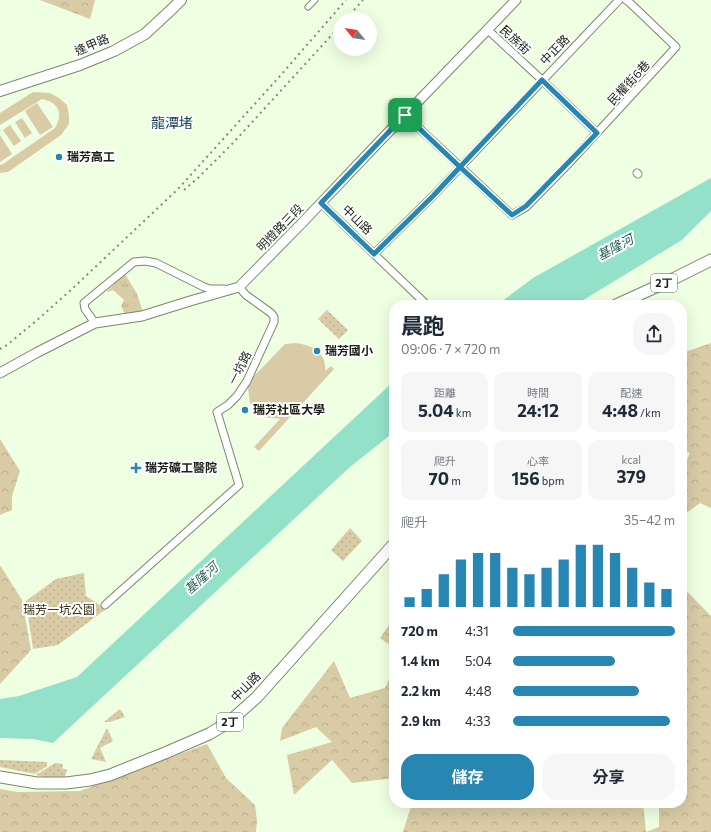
<!DOCTYPE html>
<html lang="zh-TW">
<head>
<meta charset="utf-8">
<style>
  :root { --surface:#fff; --page:#f6f6f7; --text:#1f2937; --muted:#747a83; --accent:#2786b2 }
  body { margin:0; font-family:Commissioner,"Noto Sans TC",sans-serif; background:var(--page); color:var(--text); height:100vh; display:flex; flex-direction:column; font-size:15px; white-space:nowrap }
  * { box-sizing:border-box; margin:0 }
  p { font-size:13px; color:var(--muted) }
  .icon { flex:none; width:22px; height:22px; fill:none; stroke:currentColor; stroke-width:2; stroke-linecap:round; stroke-linejoin:round }
  .map { position:relative; flex:1; overflow:hidden }
  .drawer { position:absolute; left:389px; top:300px; width:298px; height:508px; display:flex; flex-direction:column; background:var(--surface); border-radius:16px; box-shadow:0 4px 16px #0002 }
  .drawer>* { flex:none }
  .needle { width:26px; rotate:300deg }
  .buttons { position:absolute; left:333px; top:12px; display:grid; gap:8px }
  .buttons a { display:grid; place-items:center; width:44px; height:44px; border-radius:50%; background:var(--surface); box-shadow:0 4px 16px #0002; font-size:20px }
  .pin { position:absolute; display:grid; place-items:center; width:34px; height:34px; color:#fff; margin:-17px; border-radius:8px; box-shadow:0 2px 6px #0006 }
  .round { display:grid; place-items:center; flex:none; width:42px; height:42px; border-radius:16px; background:var(--page) }
  .summary { display:flex; align-items:center; justify-content:space-between; height:68px; padding:0 12px }
  h1 { font-size:22px; font-weight:700; line-height:30px }
  .stats { display:grid; grid-template-columns:repeat(3,1fr); gap:6px; height:68px; padding:4px 12px }
  .stats div { display:grid; align-content:center; border-radius:10px; background:var(--page); text-align:center }
  .stats b { font-size:17px; font-weight:700 }
  .stats small { font-size:11px; font-weight:400 }
  .stats p { font-size:11px }
  .chart { height:112px; padding:8px 12px }
  .chart p { display:flex; justify-content:space-between }
  .chart svg { width:100%; height:72px; margin-top:4px; stroke:var(--accent); stroke-width:6 }
  .cta { display:flex; gap:8px; margin-top:auto; padding:8px 12px }
  .cta a { flex:1; height:46px; border-radius:16px; background:var(--accent); color:#fff; font-size:16px; font-weight:700; line-height:46px; text-align:center }
  .cta a+a { background:var(--page); color:var(--text) }
  ul { padding:0 12px; list-style:none; font-size:13px }
  li { display:grid; grid-template-columns:64px 48px 1fr; align-items:center; height:30px }
  li i { height:10px; border-radius:5px; background:var(--accent) }
  .map>svg:first-child { display:block }
</style>
</head>
<body>
<div class="map">
<svg width="711" height="832" viewBox="0 0 711 832">
  <defs>
    <pattern id="grass-tufts" width="24" height="20" patternUnits="userSpaceOnUse"><rect width="24" height="20" fill="#d8cba5"/><path d="M3 7l-1-3M5 7V3M7 7l1-3M15 17l-1-3M17 17v-4M19 17l1-3" fill="none" stroke="#b9ae8d"/></pattern>
    <pattern id="forest-crowns" width="20" height="18" patternUnits="userSpaceOnUse"><rect width="20" height="18" fill="#d8cba5"/><path d="M2 6a3 3 0 1 1 6 0M12 15a3 3 0 1 1 6 0" fill="none" stroke="#b9ae8d"/></pattern>
    <pattern id="park-dots" width="8" height="8" patternUnits="userSpaceOnUse"><rect width="8" height="8" fill="#d8cba5"/><path d="M2 2h.1M6 6h.1" fill="none" stroke="#b9ae8d" stroke-width="1.8" stroke-linecap="round"/></pattern>
  </defs>
  <rect width="100%" height="100%" fill="#eeffe2"/>
  <!-- grass -->
  <path fill="url(#grass-tufts)" d="M125 274 137 294 143 312 125 314 121 306 124 300 113 290 108 292 107 291Z"/>
  <!-- forest -->
  <path fill="url(#forest-crowns)" d="M40 0H95L90 19Z
    M711 343V508L700 503 682 516V471L690 453 682 450V353Z
    M0 439 20 471 12 496V510L0 515Z
    M0 565 22 600 31 650 0 684Z
    M682 586 711 616V832H403L412 803H643L646 832 659 827V803H682Z
    M392 621H394V648L380 638Z
    M334 661 350 698 385 688 394 668V778L352 783 332 760 294 795 287 755 332 742 316 727 280 741 282 728Z
    M207 744 226 778 255 805 257 821 256 832H0V789L17 792 80 791Z"/>
  <!-- park -->
  <path fill="url(#park-dots)" d="M327 310 348 330 339 339 318 319Z
    M350 528 362 541 343 561 331 550Z
    M84 573 86 596 106 609 58 645 33 649 26 601 56 579Z
    M120 709 125 717 110 722H104Z
    M107 728 113 741 100 748 106 762 91 759Z
    M0 760 47 762V766L35 774 0 767Z
    M55 763 63 764 62 768 67 770 65 777 47 778 36 775Z"/>
  <!-- pitch -->
  <path fill="#d8cba5" d="M33 92 50 93 59 98 67 105 69 115V124L61 135 8 172 0 173V165L3 164 55 128C64 113 58 102 42 99L0 125V113Z
    M37 103 53 127 40 135 25 111Z
    M22 118 32 133 25 138 15 122Z
    M10 125 21 141 14 146 3 130Z
    M0 135 12 154 0 162Z
    M296 343C312 345 327 353 325 371L331 366 334 369 259 451 254 447 280 419 264 417 255 410 250 403 248 388 252 378 285 344Z"/>
  <!-- water -->
  <path fill="#93e1c8" d="M711 178V211L682 240 575 305H497L533 278Z
    M394 381V432L350 467 53 743 33 739 0 738V699L19 696 77 677Z"/>
  <g fill="none" stroke-linecap="round" stroke-linejoin="round">
    <!-- pedestrian casing -->
    <g stroke="#78876d" stroke-width="7">
      <path id="pedestrian" d="M308 7 315 0"/>
    </g>
    <!-- minor casing -->
    <g stroke="#78876d" stroke-width="9">
      <path id="minor" d="M488 30 542 80 597 133
        M405 115 512 215 526 207 572 160 676 47 630 3 626 0
        M637 173 638 174
        M321 203 427 305
        M374 254 433 196 619 0
        M95 323 85 309 84 303 134 262 145 261 156 263 204 287 210 289H224
        M105 605 239 485 217 412 228 405 237 396 247 381 274 322V317L271 313 246 295 239 287 234 288"/>
    </g>
    <!-- tertiary casing -->
    <g stroke="#78876d" stroke-width="11">
      <path id="tertiary" d="M0 373 36 353 95 323 142 316 190 301 239 287 302 223 378 143 516 0"/>
    </g>
    <!-- secondary casing -->
    <g stroke="#78876d" stroke-width="12">
      <path id="secondary" d="M0 91 80 65 114 51 145 34 172 9 181 0"/>
    </g>
    <!-- primary casing -->
    <g stroke="#78876d" stroke-width="13">
      <path id="primary" d="M616 305 669 281 711 260
        M0 777 37 783H66L90 780 110 775 165 753 209 734 229 722 257 697 394 544"/>
    </g>
    <!-- pedestrian -->
    <use href="#pedestrian" stroke="#fff" stroke-width="5"/>
    <!-- minor -->
    <use href="#minor" stroke="#fff" stroke-width="7"/>
    <!-- tertiary -->
    <use href="#tertiary" stroke="#fff" stroke-width="9"/>
    <!-- secondary -->
    <use href="#secondary" stroke="#fff" stroke-width="10"/>
    <!-- primary -->
    <use href="#primary" stroke="#fff" stroke-width="11"/>
    <!-- rail -->
    <path stroke="#808b78" stroke-width="2" stroke-dasharray="2 4" stroke-linecap="butt" d="M346 19 363 0
      M184 190 199 177 233 143 340 26
      M0 349 7 345 36 321 72 289 178 189 280 76 346 0"/>
  </g>
  <g fill="none" stroke-linecap="round" stroke-linejoin="round">
    <!-- route casing -->
    <g stroke="#fff" stroke-width="8">
      <path id="route" d="M405 115 321 203 374 254 433 196 460 167 512 215 526 206 597 133 542 80 460 167 405 115"/>
    </g>
    <!-- route -->
    <use href="#route" stroke="#2786b2" stroke-width="5"/>
  </g>
  <!-- markers -->
  <g fill="#2786b2" stroke="#fff" stroke-width="1.5">
    <circle cx="59" cy="157" r="4"/>
    <circle cx="317" cy="351" r="4"/>
    <circle cx="245" cy="410" r="4"/>
    <path d="M134 462h4v4h4v4h-4v4h-4v-4h-4v-4h4z"/>
  </g>
  <g text-anchor="middle" stroke-width="4" stroke-linejoin="round" paint-order="stroke">
    <!-- shield labels -->
    <g fill="#fff" stroke="#5f635c" stroke-width="1">
      <rect x="651" y="274" width="26" height="18" rx="3"/>
      <rect x="217" y="713" width="26" height="18" rx="3"/>
    </g>
    <g font-size="11" font-weight="bold" fill="#1a2016">
      <text x="664" y="287">2丁</text>
      <text x="230" y="726">2丁</text>
    </g>
    <!-- street labels -->
    <g font-size="12" fill="#1a2016" stroke="#fff">
      <text transform="translate(515 40) rotate(43)" y="4">民族街</text>
      <text transform="translate(92 45) rotate(-23)" y="4">逢甲路</text>
      <text transform="translate(555 50) rotate(-46)" y="4">中正路</text>
      <text transform="translate(629 83) rotate(-47)" y="4">民權街6巷</text>
      <text transform="translate(357 220) rotate(44)" y="4">中山路</text>
      <text transform="translate(280 228) rotate(-46)" y="4">明燈路三段</text>
      <text transform="translate(240 368) rotate(-63)" y="4">一坑路</text>
      <text transform="translate(246 687) rotate(-45)" y="4">中山路</text>
    </g>
    <!-- poi labels -->
    <g font-size="12" font-weight="bold" fill="#1a2016" stroke="#fff" text-anchor="start">
      <text x="67" y="161">瑞芳高工</text>
      <text x="325" y="355">瑞芳國小</text>
      <text x="253" y="414">瑞芳社區大學</text>
      <text x="145" y="472">瑞芳礦工醫院</text>
    </g>
    <!-- park labels -->
    <g font-size="12" fill="#392f12" stroke="#fff">
      <text x="59" y="614">瑞芳一坑公園</text>
    </g>
    <!-- water labels -->
    <g font-size="13" font-style="italic" fill="#256251" stroke="#fff">
      <text transform="translate(615 247) rotate(-28)" y="5">基隆河</text>
      <text transform="translate(201 578) rotate(-42)" y="5">基隆河</text>
    </g>
    <!-- quarter labels -->
    <g font-size="14" fill="#164257" stroke="#fff">
      <text x="172" y="128">龍潭堵</text>
    </g>
  </g>
</svg>
<div class="buttons">
<a><svg class="needle" viewBox="-14 -14 28 28"><path d="M0-13l5 13h-10z" fill="#e53935"/><path d="M0 13l5-13h-10z" fill="#747a83"/></svg></a>
</div>
<div class="pin" style="left:405px;top:115px;background:#1e9e55"><svg class="icon" aria-label="arrive" viewBox="0 0 24 24"><path d="M6 21V4h12l-3 4 3 4H6"/></svg></div>
<section class="drawer">
<div class="summary"><div><h1>晨跑</h1><p>09:06 · 7 × 720 m</p></div><a class="round"><svg class="icon" aria-label="share" viewBox="0 0 24 24"><path d="M12 15V3M7 8l5-5 5 5M5 13v7h14v-7"/></svg></a></div>
<div class="stats">
<div><p>距離</p><b>5.04<small> km</small></b></div>
<div><p>時間</p><b>24:12</b></div>
<div><p>配速</p><b>4:48<small> /km</small></b></div>
</div>
<div class="stats">
<div><p>爬升</p><b>70<small> m</small></b></div>
<div><p>心率</p><b>156<small> bpm</small></b></div>
<div><p>kcal</p><b>379</b></div>
</div>
<div class="chart"><p><span>爬升</span>35–42 m</p>
<svg viewBox="0 0 160 44" preserveAspectRatio="none"><path d="M5 44V38M15 44V33M25 44V24M35 44V15M45 44V11M55 44V11M65 44V20M75 44V24M85 44V20M95 44V15M105 44V6M115 44V6M125 44V11M135 44V20M145 44V29M155 44V33"/></svg>
</div>
<ul>
<li><b>720 m</b>4:31<i style="width:100%"></i></li>
<li><b>1.4 km</b>5:04<i style="width:63%"></i></li>
<li><b>2.2 km</b>4:48<i style="width:78%"></i></li>
<li><b>2.9 km</b>4:33<i style="width:97%"></i></li>
</ul>
<div class="cta"><a>儲存</a><a>分享</a></div>
</section>
</div>
</body>
</html>
